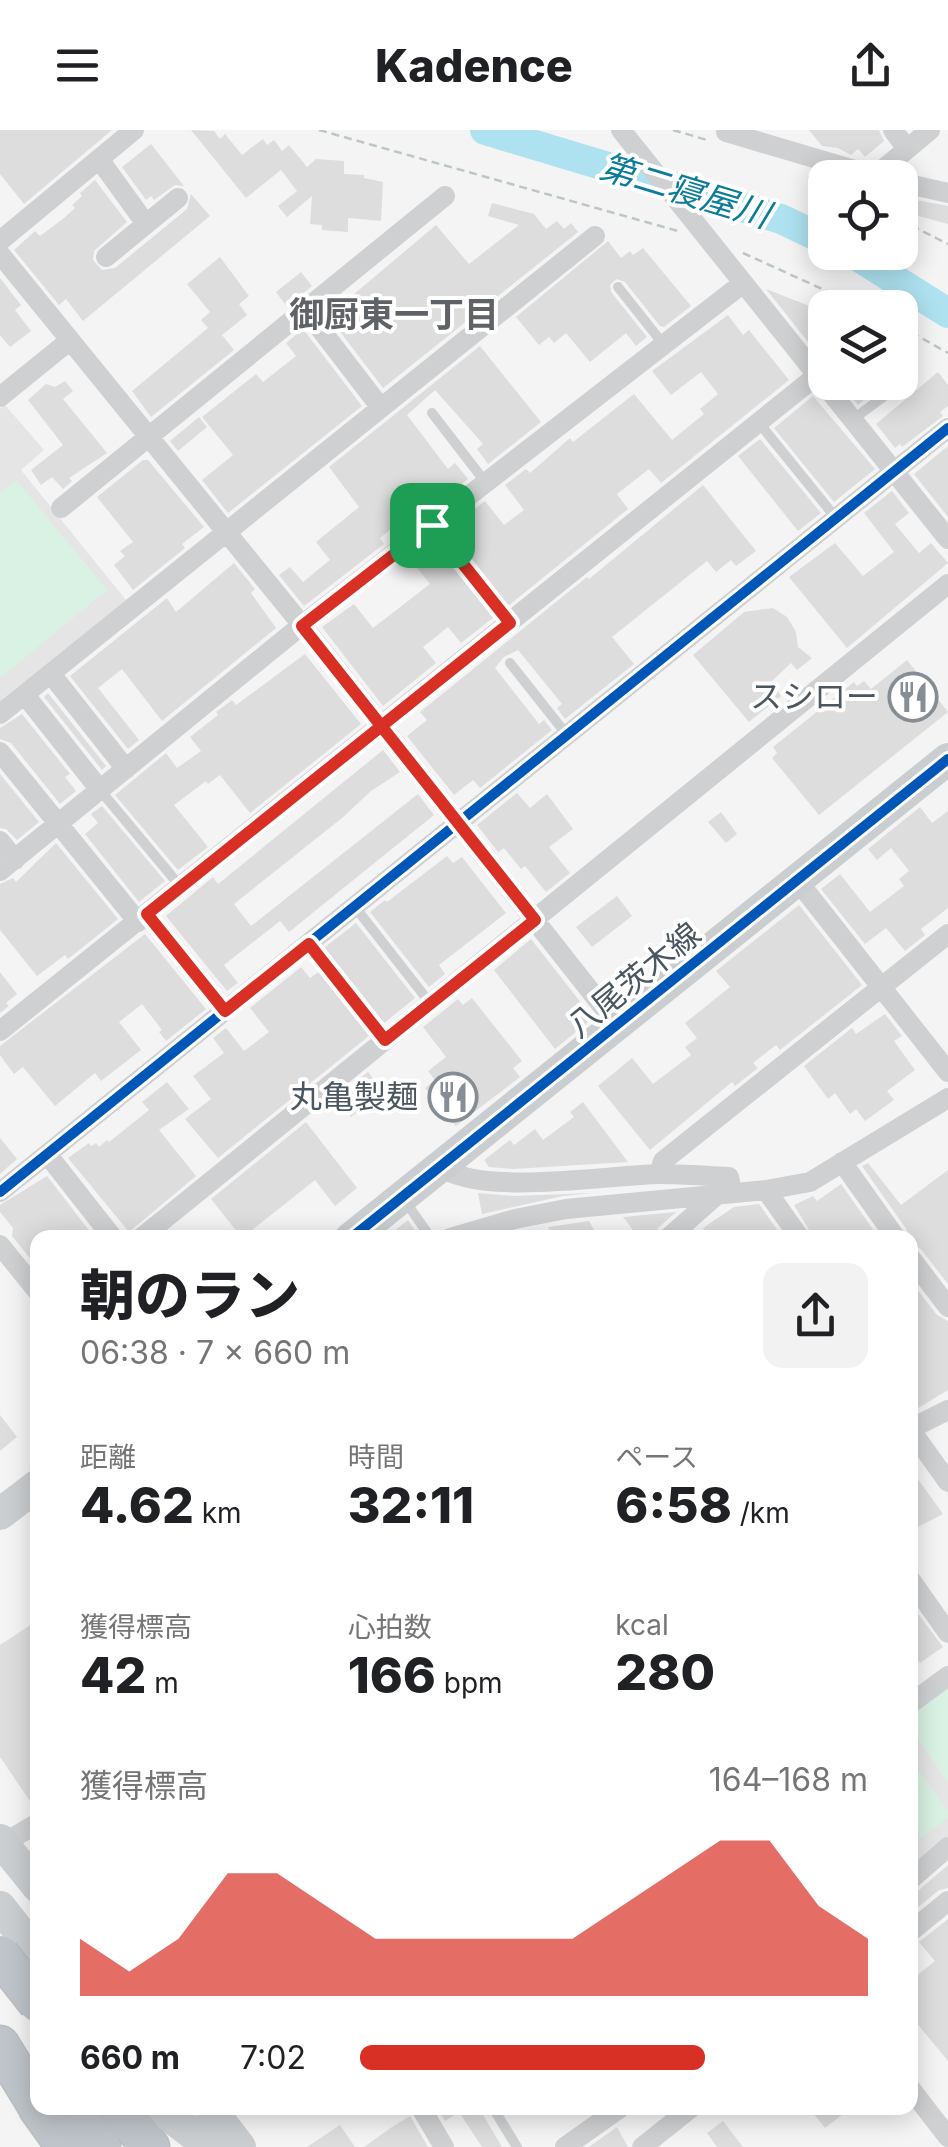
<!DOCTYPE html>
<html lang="ja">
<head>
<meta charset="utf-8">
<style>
  :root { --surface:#fff; --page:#f2f2f2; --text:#202124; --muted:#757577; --accent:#d93025 }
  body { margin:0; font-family:Inter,"Noto Sans JP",sans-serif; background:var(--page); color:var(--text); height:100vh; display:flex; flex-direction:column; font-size:38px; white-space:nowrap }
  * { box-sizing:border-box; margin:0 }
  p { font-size:32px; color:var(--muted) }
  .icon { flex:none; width:55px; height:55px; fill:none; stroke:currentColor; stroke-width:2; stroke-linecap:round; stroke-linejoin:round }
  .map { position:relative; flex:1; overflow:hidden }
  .sheet { position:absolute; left:30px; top:1100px; width:888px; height:885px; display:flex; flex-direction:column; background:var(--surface); border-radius:20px; box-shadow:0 5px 25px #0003 }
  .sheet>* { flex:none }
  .buttons { position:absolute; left:808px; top:30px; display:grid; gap:20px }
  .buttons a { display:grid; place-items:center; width:110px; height:110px; border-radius:20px; background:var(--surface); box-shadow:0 5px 25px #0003; font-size:50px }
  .pin { position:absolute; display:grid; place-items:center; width:85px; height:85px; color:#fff; margin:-42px; border-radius:20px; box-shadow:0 5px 15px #0006 }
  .round { display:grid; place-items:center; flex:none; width:105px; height:105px; border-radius:20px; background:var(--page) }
  .summary { display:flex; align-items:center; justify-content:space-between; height:170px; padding:0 50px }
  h1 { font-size:55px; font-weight:800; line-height:75px }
  .stats { display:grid; grid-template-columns:repeat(3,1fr); gap:15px; height:170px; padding:10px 50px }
  .stats div { display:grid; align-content:center }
  .stats b { font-size:50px; font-weight:800 }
  .stats small { font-size:28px; font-weight:400 }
  .stats p { font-size:28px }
  .chart { height:280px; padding:20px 50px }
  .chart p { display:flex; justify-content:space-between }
  .chart svg { width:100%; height:180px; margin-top:10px; fill:var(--accent); opacity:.7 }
  ul { padding:0 50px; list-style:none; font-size:32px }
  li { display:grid; grid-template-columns:160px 120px 1fr; align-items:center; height:75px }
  li i { height:25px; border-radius:12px; background:var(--accent) }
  header { display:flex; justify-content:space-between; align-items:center; height:130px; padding:0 50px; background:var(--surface); font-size:45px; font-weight:800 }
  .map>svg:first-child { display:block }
</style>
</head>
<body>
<header><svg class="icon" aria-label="menu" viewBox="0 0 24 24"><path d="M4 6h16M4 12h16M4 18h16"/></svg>Kadence<svg class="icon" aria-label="share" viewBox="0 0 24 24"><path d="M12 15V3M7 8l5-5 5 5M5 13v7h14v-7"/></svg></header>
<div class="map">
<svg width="948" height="2017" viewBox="0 0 948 2017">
  <rect width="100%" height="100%" fill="#f4f4f4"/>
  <!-- education -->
  <path fill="#e6e5e6" d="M5 275 44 320 21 340 126 470 0 571V279Z
    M910 1598 948 1651V1709L910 1743Z"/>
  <!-- green -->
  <path fill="#d9f2e3" d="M16 350 107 460 0 548V363Z
    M948 1553V1651L910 1598V1581Z
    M910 1629 948 1681V1688L910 1715Z"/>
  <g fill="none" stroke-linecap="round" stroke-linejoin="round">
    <!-- river -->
    <path stroke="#aee2f0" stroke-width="30" d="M485 0 781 89 825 110
      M851 122 948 183"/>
  </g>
  <!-- building -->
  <path fill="#ddddde" d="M0 0H112L24 74 0 44Z
    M191 0 214 1 220 9 225 4 242 25 263 9 267 15 274 10 282 21 289 15 307 37 316 29 344 31V44L364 45V48L383 52 381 91 348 88V102L322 100V95L310 94 312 66 287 87 278 76 297 61 281 40 246 68Z
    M809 0H879L884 11 865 27 858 19 851 25 838 18 822 16Z
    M151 14 184 56 175 55 154 70 151 66 146 70 122 37Z
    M95 50 127 92 94 121 93 130 102 140 115 138 187 79 191 64 210 86 83 191 66 169 59 175 14 120 35 101 40 106 64 88 75 78 72 75 82 66 80 63Z
    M911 69 948 76V94L907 83Z
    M492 73 534 84 546 99 557 91 564 99 571 93 578 102 383 258 328 186 436 95 469 134 519 95 488 86Z
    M608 111 621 128 630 121 633 125 643 118 691 176 664 197 660 196 625 152 616 149 610 155 611 162 647 207 636 216 626 203 590 232 566 203 554 213 549 207 539 215 516 187Z
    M220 127 249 166 239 174 247 185 222 205 234 220 151 287 132 261 208 198 201 190 210 182 187 154Z
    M301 142 312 156 287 177 276 162Z
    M0 148 21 175 15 180 31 201 10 217 0 205Z
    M766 159 825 182V226L820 227Z
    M728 185 743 205 749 200 789 250 661 353 649 339 617 364 628 379 508 476 447 400 485 371 504 395 524 380 505 355 526 339 530 343 570 308 573 312 634 264 672 310 704 284 700 279 718 264 701 242 671 265 652 241Z
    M303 199 362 276 228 383 202 350 233 325 202 287 256 244 263 252 296 226 286 213Z
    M480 216 541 292 488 334 477 319 483 314 435 260 407 285 448 339 455 333 468 349 417 389 412 382 380 408 384 414 304 476 279 445 290 437 303 452 330 430 316 412 359 377 329 337Z
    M938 242 948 255V276L940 282 943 286 902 317 900 314 895 318 876 294Z
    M65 251 73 261 63 269 107 323 69 348 72 351 63 359 52 347 41 355 31 340 63 315 28 270 46 254 55 257Z
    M840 252H884L858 275Z
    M813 266 875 339 834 372 774 298Z
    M199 287 207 297 178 321 170 311Z
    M760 309 821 383 798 401 738 326Z
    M948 316V387L914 344Z
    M143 330H148L204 397 182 414 185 418 133 460 114 435 125 426 120 421 133 412 97 367Z
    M703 355 756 421 736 436 731 430 716 442 707 431 612 507 634 534 565 589 557 578 562 574 518 520 504 527 495 538 539 594 544 590 552 600 480 658 473 650 454 665 407 606 427 590 420 582 587 447 589 449Z
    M892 361 909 383 895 394 919 423 931 413 948 433 847 518 789 447 835 413 863 446 894 422 864 383Z
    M433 411 494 487 461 513 448 497 423 517 436 533 383 576 322 497 354 474 373 498 430 454 410 429Z
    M234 433 255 459 251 463 276 498 162 591 122 539 98 558 139 610 128 619 70 546 167 468 176 482Z
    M773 478 787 487 796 502 798 517 812 528 797 540 791 533 771 552 781 566 749 592 693 525 744 482Z
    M305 524 361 594 250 683 220 645 208 654 206 651 174 675 208 717 178 740 115 665 166 623 177 638 201 621 190 607 218 585 216 582 232 570 236 575Z
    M907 530 948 582 819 685 772 628 777 623 773 617 854 552 857 556 864 551 871 559Z
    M48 563 106 636 102 640 44 567Z
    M22 584 70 644 65 647 76 661 60 674 11 613 0 609V598Z
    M383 620 400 642 371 661 342 688 234 774 251 796 418 664 434 685 289 802 280 791 224 835 238 853 227 861 166 786 213 747 218 754Z
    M0 644 39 692 17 710 6 699 0 698Z
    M517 663 530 678 547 664 573 699 549 717 570 743 546 762 525 736 521 739 504 718 498 722 477 695Z
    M102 676 165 751 139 772 85 704 98 693 91 684Z
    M920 677 932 693 948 681V778L921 799 925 805 905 821 886 798 865 814 821 759 840 744 870 782 904 756 899 749 909 741 891 718 877 730 868 719Z
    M721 682 737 704 726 713 708 692Z
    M56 713 118 789 68 829 65 825 37 846 0 800V754L13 748 16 752Z
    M447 726 453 733 462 727 506 783 439 835 445 844 429 857 370 782 385 770 387 772Z
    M617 766 632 786 592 817 576 797Z
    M799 775 862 855 780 920 776 915 753 933 758 938 735 956 732 952 650 1020 598 956 632 928 653 954 691 925 685 917 697 908 685 893 730 857 716 841Z
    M356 793 415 868 383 894 324 818Z
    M145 804 206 879 166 911 159 902 162 900 142 874 119 892 141 920 101 951 95 943 55 976 23 937 14 944 0 925V916Z
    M531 809 593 888 555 919 494 840Z
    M301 837 310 848 320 841 370 905 218 1028 185 989 211 969 193 946 224 923 213 908 226 898 244 921 269 902 250 878Z
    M0 842 17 864 6 873 9 876 0 883Z
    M472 868 522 931 513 938 520 947 456 996 425 958 435 950 428 941 446 927 423 897 458 869 463 875Z
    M885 884 902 906 894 911 915 940 887 961 894 970 865 991 856 979 850 984 835 963 828 969 804 936 852 898 856 904Z
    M368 942 384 962 351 987 336 967Z
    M167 952 189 979 159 1000 196 1046 129 1102 68 1028 89 1013 91 1016 96 1013 99 1017 107 1010 109 1012 149 980 142 972Z
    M583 972 628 1032 513 1039 489 1037 484 1030 510 1010 514 1015 535 999 543 1010 574 987 570 982Z
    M306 992 357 1058 335 1076 315 1050 242 1108 211 1069Z
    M0 1008 17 1029 0 1044Z
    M868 1033 901 1075 948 1040V1154L921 1119 910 1113 907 1100 862 1036Z
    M47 1046 95 1108H38V1138L12 1106 13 1098 0 1082V1075Z
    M841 1054 879 1108H814L794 1075 813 1066 817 1071Z
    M478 1063 513 1066 593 1063 563 1066 482 1084Z
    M759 1074 783 1108H710L703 1098 734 1077Z
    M676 1082 658 1098 655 1108H639L623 1087Z
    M408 1090 420 1108H385Z
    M589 1091 599 1108H553L548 1097Z
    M910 1150 937 1185 948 1191V1260L910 1283Z
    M0 1285 17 1307 0 1321Z
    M910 1338 943 1384 910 1401Z
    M910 1473 943 1517 920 1533 910 1520V1513L918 1508 910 1497Z
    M38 1490V1679L36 1680 0 1627V1515Z
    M948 1735V1758L939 1760 910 1784V1763L919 1760Z
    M948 1789V1931L910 1885V1851L935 1831 919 1812Z
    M437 1978H479L502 2017H482L459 1982 445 1991Z
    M809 1978H851L825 1998Z
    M410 1986 428 2017H364L392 1997Z
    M723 1991 743 2017H717L707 2003Z
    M340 1995 355 2017H307Z
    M617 1997 628 2017H589Z"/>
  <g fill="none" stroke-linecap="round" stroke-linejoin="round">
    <!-- highway casing -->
    <g stroke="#b9bec3" stroke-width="41">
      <path id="highway" d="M0 1915 38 1977
        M38 1978 66 2017
        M70 1978 101 2017
        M119 1978 150 2017"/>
    </g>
    <!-- path -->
    <path stroke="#bcc7c4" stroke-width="2.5" stroke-dasharray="8 5" stroke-linecap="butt" d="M319 0 678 101
      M673 0 707 10
      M808 47 825 55
      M900 90 948 114
      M743 123 864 178
      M900 196 948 223"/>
    <!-- lane -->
    <path stroke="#ced0d2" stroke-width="10" d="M618 157 664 215
      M432 283 486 353
      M852 290 906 250
      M759 293 836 388
      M432 395 509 492
      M510 533 567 605
      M100 660 180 756
      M355 777 430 873
      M309 813 385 910
      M405 1071 431 1108
      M493 1978 517 2017"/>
    <!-- street -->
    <path stroke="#ced0d2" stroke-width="20" d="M621 0 948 409
      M729 0 726 2 882 48
      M893 0 907 19
      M99 29 146 94
      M875 46 930 0
      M900 52 948 63
      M0 111 134 0
      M0 124 302 495 618 896
      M106 127 178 68
      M305 179 381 278
      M0 267 69 211
      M61 378 445 66
      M51 544 126 639
      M25 565 100 660
      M0 584 595 106
      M0 622 138 792
      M0 711 15 730
      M0 741 302 495 742 154
      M797 750 948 942
      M147 784 225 881
      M0 901 825 239
      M47 1024 113 1108
      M842 1032 896 1108
      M439 1036C480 1067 607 1045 660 1044 683 1044 706 1046 729 1047L732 1062
      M659 1044 663 1031 948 804
      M766 1060 800 1108
      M0 1062 948 298
      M141 1108 948 454
      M450 1108 515 1089 566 1079 766 1060 810 1052 948 968
      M668 1108 719 1063
      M0 1115 38 1162
      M910 1127 948 1177
      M948 1280 910 1299 948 1352
      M910 1449 948 1503
      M910 1574 948 1546
      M2 1714 38 1693
      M910 1750 948 1717
      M910 1802 948 1771
      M910 1958 948 2007
      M421 1978 444 2017
      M565 2017 620 1978
      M642 2017 691 1978"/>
    <!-- primary -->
    <path stroke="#caced1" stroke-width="32" d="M351 1108 948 629
      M0 1384 38 1355
      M0 1710 38 1757
      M0 1777 38 1825
      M159 1978 210 2017
      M210 1978 240 2017"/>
    <!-- highway -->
    <use href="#highway" stroke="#bec4c9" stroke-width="38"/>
    <!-- highway-bridge casing -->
    <g stroke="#b9bec3" stroke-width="41" stroke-linecap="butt">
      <path id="highway-bridge" d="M0 1825 38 1873"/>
    </g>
    <!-- highway-bridge -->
    <use href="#highway-bridge" stroke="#bec4c9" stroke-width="38"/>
    <!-- cycleway casing -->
    <g stroke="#fff" stroke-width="16">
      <path id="cycleway" d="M0 1062 948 298
        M351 1108 948 629"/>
    </g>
    <!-- cycleway -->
    <use href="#cycleway" stroke="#0057b8" stroke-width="10"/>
  </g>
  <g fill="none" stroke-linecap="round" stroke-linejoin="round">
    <!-- route casing -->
    <g stroke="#fff" stroke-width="20">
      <path id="route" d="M432 395 510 493 147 784 225 881 309 814 385 910 535 790C458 692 380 594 302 496L432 395"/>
    </g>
    <!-- route -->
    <use href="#route" stroke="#d93025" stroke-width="12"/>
  </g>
  <!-- icons -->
  <defs>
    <g id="restaurant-ring" transform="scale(2.5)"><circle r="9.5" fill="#fff" stroke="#868d94" stroke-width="1.5"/><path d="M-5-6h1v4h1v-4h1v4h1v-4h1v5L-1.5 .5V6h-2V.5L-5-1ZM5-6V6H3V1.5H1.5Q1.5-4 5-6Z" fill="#868d94"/></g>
  </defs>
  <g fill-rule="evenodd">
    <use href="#restaurant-ring" x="913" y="567"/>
    <use href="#restaurant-ring" x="453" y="967"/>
  </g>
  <g text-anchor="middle" stroke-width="8" stroke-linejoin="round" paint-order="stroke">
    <!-- poi labels -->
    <g font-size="32" fill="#4a5661" stroke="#fff" text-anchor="end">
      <text x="878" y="578">スシロー</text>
      <text x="418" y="978">丸亀製麺</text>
    </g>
    <!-- street labels -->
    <g font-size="32" fill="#4a5661" stroke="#fff">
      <text transform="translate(634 850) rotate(-39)" y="11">八尾茨木線</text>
    </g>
    <!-- water labels -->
    <g font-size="35" font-style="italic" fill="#0c7c9b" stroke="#fff">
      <text transform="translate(685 61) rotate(17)" y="12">第二寝屋川</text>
    </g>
    <!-- neighbourhood labels -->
    <g font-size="35" font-weight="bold" fill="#5f6368" stroke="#fff">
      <text x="394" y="197">御厨東一丁目</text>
    </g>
  </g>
</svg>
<div class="buttons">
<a><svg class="icon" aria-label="locate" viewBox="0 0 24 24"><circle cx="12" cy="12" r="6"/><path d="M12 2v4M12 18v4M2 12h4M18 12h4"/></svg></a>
<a><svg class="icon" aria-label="layers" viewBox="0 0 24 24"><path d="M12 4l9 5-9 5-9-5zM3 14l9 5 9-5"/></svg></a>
</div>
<div class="pin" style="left:432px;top:395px;background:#1e9e55"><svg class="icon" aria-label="arrive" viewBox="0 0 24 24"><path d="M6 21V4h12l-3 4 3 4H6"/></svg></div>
<section class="sheet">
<div class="summary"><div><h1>朝のラン</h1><p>06:38 · 7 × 660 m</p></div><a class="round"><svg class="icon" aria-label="share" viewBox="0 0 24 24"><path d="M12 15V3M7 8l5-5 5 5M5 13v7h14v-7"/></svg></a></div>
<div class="stats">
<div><p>距離</p><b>4.62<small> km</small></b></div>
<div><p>時間</p><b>32:11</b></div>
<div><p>ペース</p><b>6:58<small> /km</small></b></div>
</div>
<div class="stats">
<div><p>獲得標高</p><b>42<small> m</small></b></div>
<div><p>心拍数</p><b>166<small> bpm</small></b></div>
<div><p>kcal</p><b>280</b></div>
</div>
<div class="chart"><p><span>獲得標高</span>164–168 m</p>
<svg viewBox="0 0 160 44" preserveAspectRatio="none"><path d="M0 44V30L10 38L20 30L30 14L40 14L50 22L60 30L70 30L80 30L90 30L100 30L110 22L120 14L130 6L140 6L150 22L160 30V44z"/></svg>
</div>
<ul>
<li><b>660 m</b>7:02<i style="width:68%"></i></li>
</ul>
</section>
</div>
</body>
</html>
